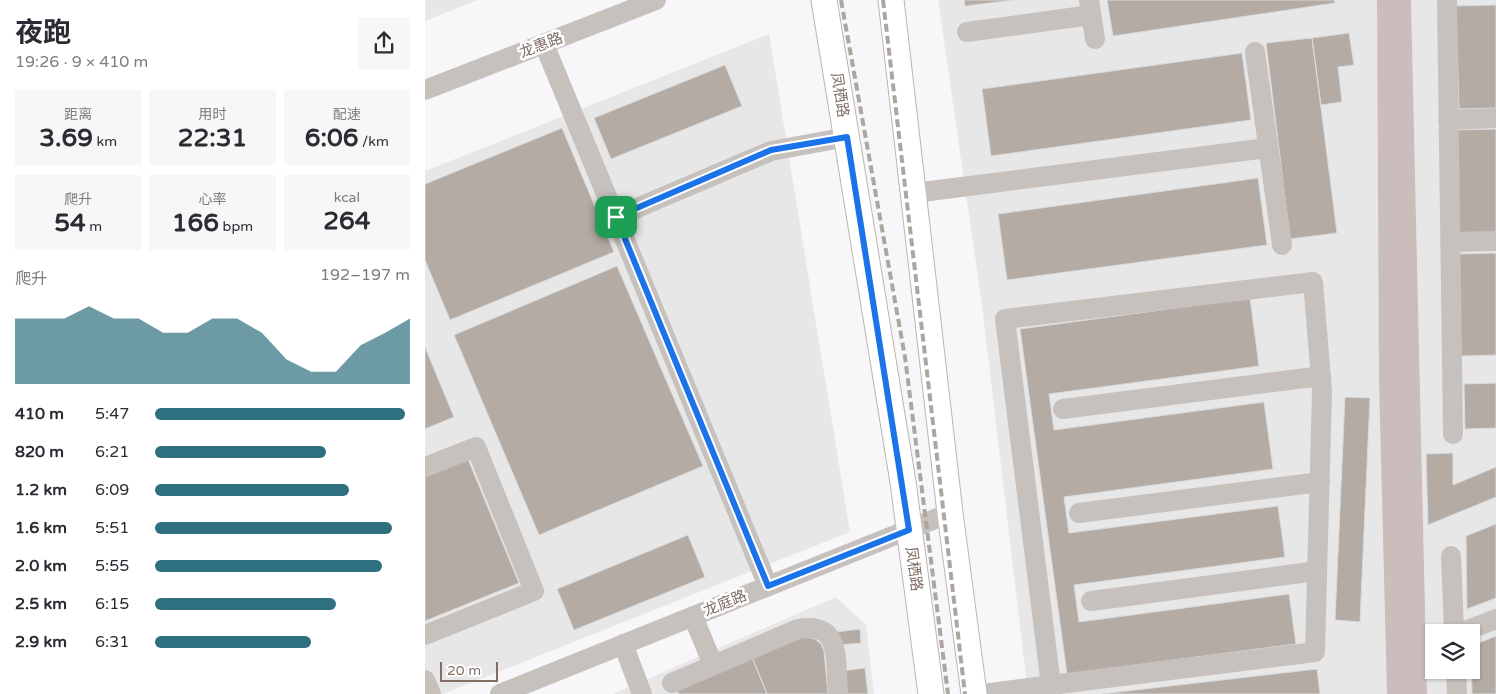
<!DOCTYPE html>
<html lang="zh">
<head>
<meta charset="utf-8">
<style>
  :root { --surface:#fff; --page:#f7f7f7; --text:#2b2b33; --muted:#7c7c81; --accent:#2f7080 }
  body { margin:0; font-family:"Varela Round","Noto Sans SC",sans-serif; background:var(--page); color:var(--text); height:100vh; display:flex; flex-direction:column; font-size:19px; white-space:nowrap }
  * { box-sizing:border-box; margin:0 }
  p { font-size:16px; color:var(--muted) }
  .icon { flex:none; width:28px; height:28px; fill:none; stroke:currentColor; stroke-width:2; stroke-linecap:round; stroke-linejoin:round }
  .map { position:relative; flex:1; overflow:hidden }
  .side { display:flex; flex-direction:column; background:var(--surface); width:425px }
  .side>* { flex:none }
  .tools { position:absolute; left:1000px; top:624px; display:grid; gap:10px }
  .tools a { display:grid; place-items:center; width:55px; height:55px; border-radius:0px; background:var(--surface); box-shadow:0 1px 4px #0004; font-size:25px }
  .scale { position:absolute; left:15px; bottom:12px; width:58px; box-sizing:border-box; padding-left:5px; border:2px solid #816f66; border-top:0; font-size:14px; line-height:18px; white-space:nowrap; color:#816f66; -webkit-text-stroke:4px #fff; paint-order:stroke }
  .pin { position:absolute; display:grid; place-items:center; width:42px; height:42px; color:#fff; margin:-21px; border-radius:10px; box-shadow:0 2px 8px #0006 }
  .round { display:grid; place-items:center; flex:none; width:52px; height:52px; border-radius:0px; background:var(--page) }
  .overview { display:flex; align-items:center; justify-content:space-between; height:85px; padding:0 15px }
  h1 { font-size:28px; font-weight:700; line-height:38px }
  .stats { display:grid; grid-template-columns:repeat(3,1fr); gap:8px; height:85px; padding:5px 15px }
  .stats div { display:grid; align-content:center; border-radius:0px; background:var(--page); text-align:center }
  .stats b { font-size:25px; font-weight:700 }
  .stats small { font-size:14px; font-weight:400 }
  .stats p { font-size:14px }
  .chart { height:140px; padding:10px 15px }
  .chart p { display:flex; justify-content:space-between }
  .chart svg { width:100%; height:90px; margin-top:5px; fill:var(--accent); opacity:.7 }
  ul { padding:0 15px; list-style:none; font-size:16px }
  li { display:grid; grid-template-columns:80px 60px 1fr; align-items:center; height:38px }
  li i { height:12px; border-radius:6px; background:var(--accent) }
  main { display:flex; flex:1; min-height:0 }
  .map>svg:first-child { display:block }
</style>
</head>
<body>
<main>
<section class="side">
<div class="overview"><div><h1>夜跑</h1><p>19:26 · 9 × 410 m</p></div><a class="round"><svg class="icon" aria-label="share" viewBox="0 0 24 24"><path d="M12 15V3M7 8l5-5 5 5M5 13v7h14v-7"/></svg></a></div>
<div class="stats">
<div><p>距离</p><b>3.69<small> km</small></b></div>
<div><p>用时</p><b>22:31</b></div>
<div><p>配速</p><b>6:06<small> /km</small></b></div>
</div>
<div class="stats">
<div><p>爬升</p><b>54<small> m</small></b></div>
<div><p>心率</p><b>166<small> bpm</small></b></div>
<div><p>kcal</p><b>264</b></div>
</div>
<div class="chart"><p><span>爬升</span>192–197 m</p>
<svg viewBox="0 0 160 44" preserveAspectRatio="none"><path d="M0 44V12L10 12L20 12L30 6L40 12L50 12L60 19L70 19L80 12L90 12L100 19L110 32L120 38L130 38L140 25L150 19L160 12V44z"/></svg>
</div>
<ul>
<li><b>410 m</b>5:47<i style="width:98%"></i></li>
<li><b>820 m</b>6:21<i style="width:67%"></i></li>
<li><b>1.2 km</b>6:09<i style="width:76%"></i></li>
<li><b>1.6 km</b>5:51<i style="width:93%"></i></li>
<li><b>2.0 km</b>5:55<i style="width:89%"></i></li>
<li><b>2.5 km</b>6:15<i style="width:71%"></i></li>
<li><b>2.9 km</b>6:31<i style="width:61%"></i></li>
</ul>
</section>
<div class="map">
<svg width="1071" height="694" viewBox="0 0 1071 694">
  <rect width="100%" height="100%" fill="#f7f7f9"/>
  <!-- built -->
  <path fill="#e8e7e7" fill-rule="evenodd" d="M0 0H52L0 21Z
    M513 0H952L963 694H603L557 305Z
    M986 0H1071V694H1002ZM1009 632H1046V670H1009Z
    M344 34 425 532 18 694H0V171Z
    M411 597 441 625 449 694H188Z"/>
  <!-- water -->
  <path fill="#cabdbb" d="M952 0H986L1002 694H962L954 380Z"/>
  <!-- building -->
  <path fill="#b4aba5" stroke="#d9dadb" d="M539 0H589L540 6Z
    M682 0H909L910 3 688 36Z
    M1071 5V108L1034 109 1031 6Z
    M924 33 929 65 913 67 917 102 896 105 887 38Z
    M887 38 912 233 865 239 841 43Z
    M817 53 826 120 566 156 557 89Z
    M300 65 317 106 186 159 169 118Z
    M137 128 189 252 25 320 0 260V184Z
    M1071 129V232L1034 233 1031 130Z
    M833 178 842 245 582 280 573 214Z
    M1071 253V355L1036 356 1033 254Z
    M192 266 278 466 114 535 29 335Z
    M825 298 834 366 624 394 629 430 839 402 848 469 639 497 644 533 853 506 860 557 649 585 654 622 864 594 871 644 642 674 595 329Z
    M0 347 29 417 0 429Z
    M1071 383V428L1040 429 1039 384Z
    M920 397 945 398 935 622 910 620Z
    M1028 453V485L1071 467V497L1003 525 1001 454Z
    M43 459 94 583 0 621V477Z
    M1071 524V598L1042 609 1041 536Z
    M263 535 280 577 149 630 132 589Z
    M435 629 436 643 413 645 412 632Z
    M376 636 390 639 396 644 399 651 403 694H342L327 657Z
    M1071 636V694H1047L1046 646Z
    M327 657 342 694H254L251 689Z
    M440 668 443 694H419L417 671Z
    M892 669 895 694H676Z"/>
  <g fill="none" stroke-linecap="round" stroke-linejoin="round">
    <!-- major casing -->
    <g stroke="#bbb5b2" stroke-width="27">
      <path id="major" d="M399 0 478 482 506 694
        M466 0 525 513 549 694"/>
    </g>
    <!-- minor -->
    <path stroke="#c7c1be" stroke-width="20" d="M664 0 670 39
      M1022 0 1028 434
      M542 32 666 15
      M119 44 343 586
      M830 52 857 245
      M0 90 231 0
      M1023 120 1071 118
      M489 193 842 148
      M191 217 346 151 422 137
      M1025 242 1071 241
      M888 282 897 391 890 652 626 685 580 319Z
      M638 409 896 376
      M0 467 51 447 109 591 0 635
      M654 513 895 482
      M1026 556 1029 632
      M666 601 892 571
      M268 616 288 665
      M1038 632 1071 619
      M198 644 217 694
      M1031 670 1032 694
      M0 680 6 694
      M247 683 373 629C418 621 410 661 413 694
      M75 694 525 513
      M557 694 626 685"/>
    <!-- major -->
    <use href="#major" stroke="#fff" stroke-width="25"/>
    <!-- rail -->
    <path stroke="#ada5a0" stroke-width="4" stroke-dasharray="8 4" stroke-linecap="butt" d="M416 0 480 357 523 694
      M458 0 540 694"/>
  </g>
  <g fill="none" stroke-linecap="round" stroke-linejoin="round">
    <!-- route casing -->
    <g stroke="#fff" stroke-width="10">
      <path id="route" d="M422 137 484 530 343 586 191 217 346 150Z"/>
    </g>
    <!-- route -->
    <use href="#route" stroke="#1a73e8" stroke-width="6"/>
  </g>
  <g text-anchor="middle" stroke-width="5" stroke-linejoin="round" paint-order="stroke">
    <!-- street labels -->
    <g font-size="15" fill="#816f66" stroke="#fff">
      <text transform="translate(116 45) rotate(-21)" y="5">龙惠路</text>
      <text transform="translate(415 95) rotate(81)" y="5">凤栖路</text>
      <text transform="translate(489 569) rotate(82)" y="5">凤栖路</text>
      <text transform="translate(300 603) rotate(-22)" y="5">龙庭路</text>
    </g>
  </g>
</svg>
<div class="tools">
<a><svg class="icon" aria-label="layers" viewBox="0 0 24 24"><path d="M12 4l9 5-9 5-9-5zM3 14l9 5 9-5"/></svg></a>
</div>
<div class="scale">20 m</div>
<div class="pin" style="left:191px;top:217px;background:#1e9e55"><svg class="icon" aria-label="arrive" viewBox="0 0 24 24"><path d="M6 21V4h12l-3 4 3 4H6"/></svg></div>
</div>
</main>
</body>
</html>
